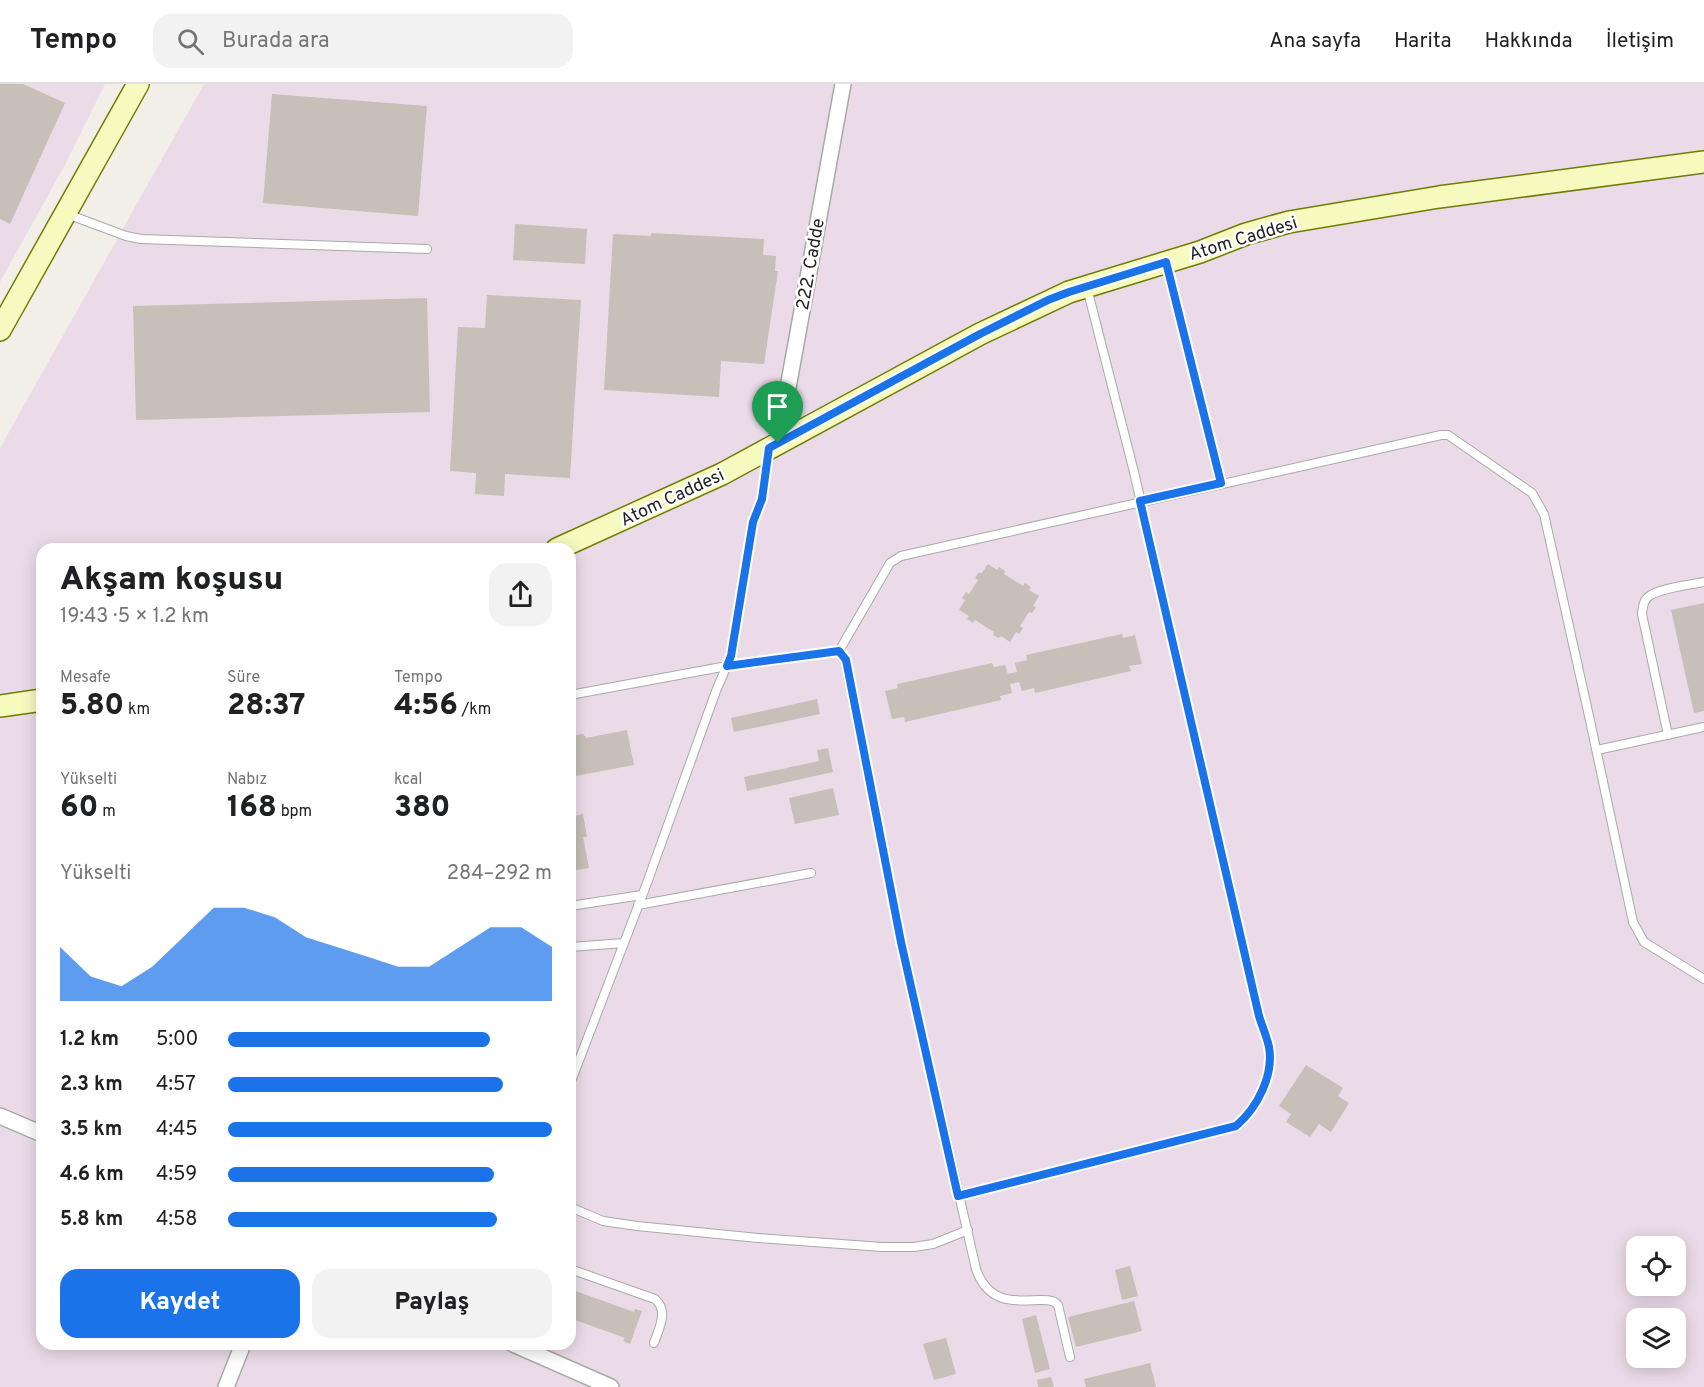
<!DOCTYPE html>
<html lang="tr">
<head>
<meta charset="utf-8">
<style>
  :root { --surface:#fff; --page:#f2f2f2; --text:#202124; --muted:#757577; --line:#e0e0e0; --accent:#1a73e8 }
  body { margin:0; font-family:Overpass,sans-serif; background:var(--page); color:var(--text); height:100vh; display:flex; flex-direction:column; font-size:22px; white-space:nowrap }
  * { box-sizing:border-box; margin:0 }
  p { font-size:20px; color:var(--muted) }
  .icon { flex:none; width:33px; height:33px; fill:none; stroke:currentColor; stroke-width:2; stroke-linecap:round; stroke-linejoin:round }
  .map { position:relative; flex:1; overflow:hidden }
  .side { position:absolute; left:36px; top:459px; width:540px; height:807px; display:flex; flex-direction:column; background:var(--surface); border-radius:18px; box-shadow:0 3px 15px #0003 }
  .side>* { flex:none }
  .buttons { position:absolute; left:1626px; top:1152px; display:grid; gap:12px }
  .buttons a { display:grid; place-items:center; width:60px; height:60px; border-radius:12px; background:var(--surface); box-shadow:0 3px 15px #0003; font-size:30px }
  .pin { position:absolute; display:grid; place-items:center; width:51px; height:51px; color:#fff; margin:-62px -26px; border-radius:50% 50% 50% 0; rotate:-45deg; box-shadow:0 0 6px #0007 }
  .pin .icon { rotate:45deg }
  .round { display:grid; place-items:center; flex:none; width:63px; height:63px; border-radius:18px; background:var(--page) }
  .headline { display:flex; align-items:center; justify-content:space-between; height:102px; padding:0 24px }
  h1 { font-size:33px; font-weight:800; line-height:45px }
  .stats { display:grid; grid-template-columns:repeat(3,1fr); gap:9px; height:102px; padding:6px 24px }
  .stats div { display:grid; align-content:center }
  .stats b { font-size:30px; font-weight:800 }
  .stats small { font-size:16px; font-weight:400 }
  .stats p { font-size:16px }
  .chart { height:168px; padding:12px 24px }
  .chart p { display:flex; justify-content:space-between }
  .chart svg { width:100%; height:108px; margin-top:6px; fill:var(--accent); opacity:.7 }
  .button { display:flex; gap:12px; margin-top:auto; padding:12px 24px }
  .button a { flex:1; height:69px; border-radius:18px; background:var(--accent); color:#fff; font-size:24px; font-weight:800; line-height:69px; text-align:center }
  .button a+a { background:var(--page); color:var(--text) }
  ul { padding:0 24px; list-style:none; font-size:20px }
  li { display:grid; grid-template-columns:96px 72px 1fr; align-items:center; height:45px }
  li i { height:15px; border-radius:8px; background:var(--accent) }
  header { display:flex; align-items:center; gap:36px; box-sizing:border-box; height:84px; padding:0 30px; background:var(--surface); border-bottom:2px solid var(--line) }
  header strong { font-size:28px }
  nav { display:flex; gap:33px; margin-inline-start:auto; font-size:21px }
  .search { width:420px; height:54px; background:var(--page); display:flex; align-items:center; gap:15px; box-sizing:border-box; padding:0 21px; border-radius:18px; color:var(--muted); font-size:22px }
  .map>svg:first-child { display:block }
</style>
</head>
<body>
<header>
<strong>Tempo</strong>
<div class="search"><svg class="icon" aria-label="search" viewBox="0 0 24 24"><circle cx="10" cy="10" r="6"/><path d="M15 15l6 6"/></svg>Burada ara</div>
<nav><a>Ana sayfa</a><a>Harita</a><a>Hakkında</a><a>İletişim</a></nav>
</header>
<div class="map">
<svg width="1704" height="1303" viewBox="0 0 1704 1303">
  <rect width="100%" height="100%" fill="#f2efe9"/>
  <!-- industrial -->
  <path fill="#ebdbe8" fill-rule="evenodd" d="M0 0H105L66 79 0 198Z
    M204 0H1704V1303H0V364ZM42 465H570V1260H42ZM1636 1162H1676V1202H1636ZM1636 1234H1676V1274H1636Z"/>
  <!-- building -->
  <path fill="#c7bfb8" d="M0 0H23L65 19 10 140 0 135Z
    M272 10 427 22 418 132 263 119Z
    M515 140 587 145 585 180 513 176Z
    M651 149 764 155 763 171 776 172 775 187H778L764 280 721 277 719 313 604 306 613 150 651 152Z
    M487 211 581 216 570 394 505 390 504 412 475 410 476 389 450 387 458 243 485 244Z
    M427 214 430 328 136 336 133 222Z
    M988 480 997 486 999 483 1005 487 1004 490 1023 502 1025 499 1031 503 1029 506 1039 512 1033 522 1036 523 1032 529 1029 528 1020 542 1023 544 1019 550 1016 548 1010 558 1001 552 999 554 993 551 994 548 975 536 973 539 967 535 969 532 959 526 965 516 962 514 966 508 969 510 978 496 975 494 979 488 981 490Z
    M1704 519V627L1694 629 1671 526Z
    M1122 550 1123 554 1135 551 1142 580 1129 582 1131 587 1035 609 1034 604 1022 607 1019 598 1015 599 1010 600 1012 609 1000 612 1001 616 905 638 904 633 892 635 885 607 898 604 897 600 992 579 994 583 1005 581 1008 590 1012 589 1017 588 1015 579 1027 576 1026 571Z
    M817 615 820 630 734 648 731 634Z
    M627 646 634 681 570 693 571 652 583 650 586 654Z
    M828 664 833 688 747 707 744 693 819 677 817 666Z
    M833 704 839 731 795 740 789 714Z
    M583 730 587 753H583L589 784 570 787V733Z
    M1306 981 1343 1004 1338 1012 1349 1019 1331 1048 1319 1040 1310 1053 1286 1038 1291 1030 1279 1022Z
    M1130 1182 1138 1212 1122 1216 1115 1186Z
    M570 1205 634 1228 635 1225 642 1227 630 1260 623 1257 625 1254 570 1234Z
    M1134 1217 1142 1247 1076 1263 1068 1233Z
    M1036 1231 1050 1285 1035 1289 1022 1235Z
    M946 1254 956 1290 934 1296 923 1260Z
    M1150 1279 1156 1303H1086L1084 1295Z
    M1051 1293 1054 1303H1038L1037 1296Z"/>
  <g fill="none" stroke-linecap="round" stroke-linejoin="round">
    <!-- lane casing -->
    <g stroke="#a9a9a9" stroke-width="10">
      <path id="lane" d="M67 130 126 152 141 155 427 165
        M1166 179 1220 399
        M839 567 890 479 901 472 1441 351H1448L1532 409 1544 430 1589 632 1633 838 1644 858 1704 895
        M570 611 727 582 839 567 845 576 901 858 976 1185C994 1237 1045 1205 1058 1221L1070 1273
        M1668 651 1642 530C1643 523 1643 517 1648 513 1659 504 1690 501 1704 498
        M1597 666 1704 643
        M638 821 811 789
        M570 822 642 811
        M570 863 624 859
        M570 1000 647 799 716 607 731 572 753 438 762 415 768 369
        M959 1112 1236 1042C1257 1024 1274 992 1269 963 1267 953 1262 942 1259 932L1134 388 1087 204
        M570 1123 603 1137 637 1142 758 1154 882 1163H914L933 1160 968 1146
        M570 1185 655 1215C669 1227 659 1244 654 1259"/>
    </g>
    <!-- street casing -->
    <g stroke="#a9a9a9" stroke-width="18">
      <path id="street" d="M778 359 843 0
        M0 1032 42 1050
        M513 1260 611 1303
        M226 1303 243 1260"/>
    </g>
    <!-- secondary casing -->
    <g stroke="#707d05" stroke-width="24">
      <path id="secondary" d="M0 246 138 0
        M557 465 722 390 980 250 1069 208 1200 168 1246 150 1289 138 1439 113 1704 78
        M0 622 42 616"/>
    </g>
    <!-- lane -->
    <use href="#lane" stroke="#fff" stroke-width="8"/>
    <!-- street -->
    <use href="#street" stroke="#fff" stroke-width="15"/>
    <!-- secondary -->
    <use href="#secondary" stroke="#f7fabf" stroke-width="21"/>
  </g>
  <g fill="none" stroke-linecap="round" stroke-linejoin="round">
    <!-- route casing -->
    <g stroke="#fff" stroke-width="12">
      <path id="route" d="M1166 178 1221 399 1140 417 1259 932C1262 942 1267 953 1269 963 1274 992 1257 1024 1236 1042L958 1112 901 858 846 576 839 567 727 582 731 572 753 438 762 415 769 364 980 250 1048 216 1069 208Z"/>
    </g>
    <!-- route -->
    <use href="#route" stroke="#1a73e8" stroke-width="8"/>
  </g>
  <g text-anchor="middle" stroke-width="5" stroke-linejoin="round" paint-order="stroke">
    <!-- street labels -->
    <g font-size="18" fill="#222" stroke="#fff">
      <text transform="translate(1243 154) rotate(-17)" y="6">Atom Caddesi</text>
      <text transform="translate(810 180) rotate(-80)" y="6">222. Cadde</text>
      <text transform="translate(672 413) rotate(-25)" y="6">Atom Caddesi</text>
    </g>
  </g>
</svg>
<div class="buttons">
<a><svg class="icon" aria-label="locate" viewBox="0 0 24 24"><circle cx="12" cy="12" r="6"/><path d="M12 2v4M12 18v4M2 12h4M18 12h4"/></svg></a>
<a><svg class="icon" aria-label="layers" viewBox="0 0 24 24"><path d="M12 4l9 5-9 5-9-5zM3 14l9 5 9-5"/></svg></a>
</div>
<div class="pin" style="left:778px;top:359px;background:#1e9e55"><svg class="icon" aria-label="arrive" viewBox="0 0 24 24"><path d="M6 21V4h12l-3 4 3 4H6"/></svg></div>
<section class="side">
<div class="headline"><div><h1>Akşam koşusu</h1><p>19:43 · 5 × 1.2 km</p></div><a class="round"><svg class="icon" aria-label="share" viewBox="0 0 24 24"><path d="M12 15V3M7 8l5-5 5 5M5 13v7h14v-7"/></svg></a></div>
<div class="stats">
<div><p>Mesafe</p><b>5.80<small> km</small></b></div>
<div><p>Süre</p><b>28:37</b></div>
<div><p>Tempo</p><b>4:56<small> /km</small></b></div>
</div>
<div class="stats">
<div><p>Yükselti</p><b>60<small> m</small></b></div>
<div><p>Nabız</p><b>168<small> bpm</small></b></div>
<div><p>kcal</p><b>380</b></div>
</div>
<div class="chart"><p><span>Yükselti</span>284–292 m</p>
<svg viewBox="0 0 160 44" preserveAspectRatio="none"><path d="M0 44V22L10 34L20 38L30 30L40 18L50 6L60 6L70 10L80 18L90 22L100 26L110 30L120 30L130 22L140 14L150 14L160 22V44z"/></svg>
</div>
<ul>
<li><b>1.2 km</b>5:00<i style="width:81%"></i></li>
<li><b>2.3 km</b>4:57<i style="width:85%"></i></li>
<li><b>3.5 km</b>4:45<i style="width:100%"></i></li>
<li><b>4.6 km</b>4:59<i style="width:82%"></i></li>
<li><b>5.8 km</b>4:58<i style="width:83%"></i></li>
</ul>
<div class="button"><a>Kaydet</a><a>Paylaş</a></div>
</section>
</div>
</body>
</html>
